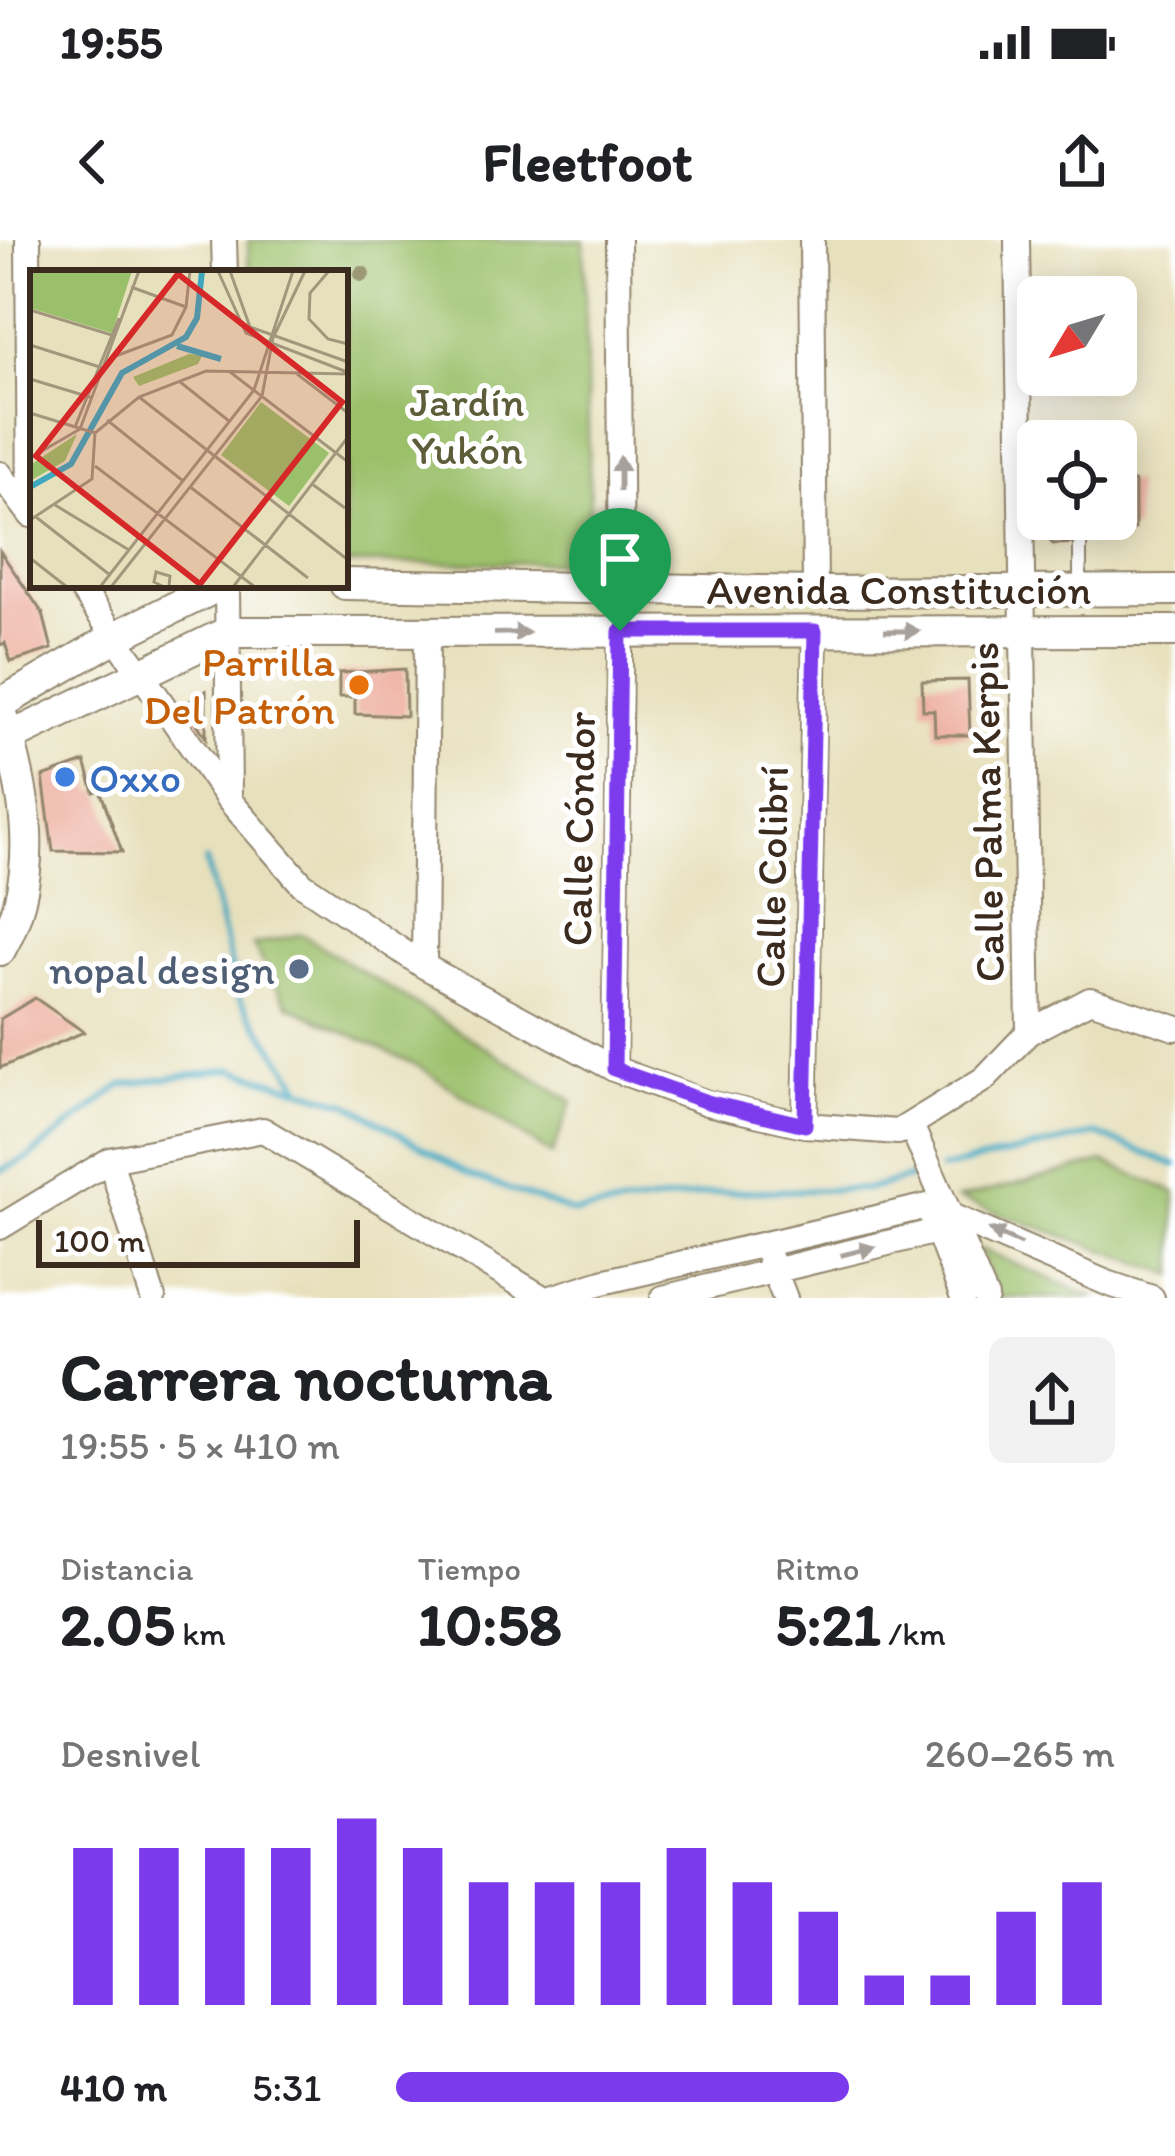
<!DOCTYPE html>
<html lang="es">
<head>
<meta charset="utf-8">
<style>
  :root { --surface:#fff; --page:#f2f2f2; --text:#202124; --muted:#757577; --accent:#7c3aed }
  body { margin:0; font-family:Itim,sans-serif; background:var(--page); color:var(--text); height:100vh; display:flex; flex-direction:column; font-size:45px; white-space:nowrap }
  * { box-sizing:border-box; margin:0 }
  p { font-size:39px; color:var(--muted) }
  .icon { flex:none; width:66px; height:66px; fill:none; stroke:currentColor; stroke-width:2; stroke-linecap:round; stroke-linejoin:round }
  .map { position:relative; height:1058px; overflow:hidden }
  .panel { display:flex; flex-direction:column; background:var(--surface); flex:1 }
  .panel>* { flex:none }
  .needle { width:78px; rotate:232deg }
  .fabs { position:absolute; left:1017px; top:36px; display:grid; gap:24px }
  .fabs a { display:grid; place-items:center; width:120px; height:120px; border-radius:18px; background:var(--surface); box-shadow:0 6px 30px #0003; font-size:60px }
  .scale { position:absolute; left:36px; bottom:30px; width:324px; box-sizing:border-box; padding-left:12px; border:6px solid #3b2a1e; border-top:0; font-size:33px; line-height:42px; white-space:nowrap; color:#3b2a1e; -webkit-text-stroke:9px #fff; paint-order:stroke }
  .pin { position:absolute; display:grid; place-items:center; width:102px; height:102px; color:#fff; margin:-123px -51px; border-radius:50% 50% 50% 0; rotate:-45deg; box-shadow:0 0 12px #0007 }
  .pin .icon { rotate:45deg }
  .round { display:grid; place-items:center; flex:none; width:126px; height:126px; border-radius:18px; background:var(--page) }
  .head { display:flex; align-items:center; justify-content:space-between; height:204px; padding:0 60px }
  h1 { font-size:66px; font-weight:800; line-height:90px }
  .metrics { display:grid; grid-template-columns:repeat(3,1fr); gap:18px; height:204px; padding:12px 60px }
  .metrics div { display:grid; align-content:center }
  .metrics b { font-size:60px; font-weight:800 }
  .metrics small { font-size:33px; font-weight:400 }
  .metrics p { font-size:33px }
  .chart { height:336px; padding:24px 60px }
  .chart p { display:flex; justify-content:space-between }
  .chart svg { width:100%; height:216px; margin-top:12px; stroke:var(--accent); stroke-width:6 }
  ul { padding:0 60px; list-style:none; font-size:39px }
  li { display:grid; grid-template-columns:192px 144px 1fr; align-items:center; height:90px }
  li i { height:30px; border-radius:15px; background:var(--accent) }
  .status { display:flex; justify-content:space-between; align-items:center; height:84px; padding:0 60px; background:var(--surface); direction:ltr }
  .status svg { height:33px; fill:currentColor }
  header { display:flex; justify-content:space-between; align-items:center; height:156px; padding:0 60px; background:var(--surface); font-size:54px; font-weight:800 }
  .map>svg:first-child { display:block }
</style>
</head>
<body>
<div class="status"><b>19:55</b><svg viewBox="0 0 49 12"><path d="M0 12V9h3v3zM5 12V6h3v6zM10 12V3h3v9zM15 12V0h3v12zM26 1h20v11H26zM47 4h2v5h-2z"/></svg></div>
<header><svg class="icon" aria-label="back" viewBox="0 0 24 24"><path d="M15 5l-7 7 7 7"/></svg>Fleetfoot<svg class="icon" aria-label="share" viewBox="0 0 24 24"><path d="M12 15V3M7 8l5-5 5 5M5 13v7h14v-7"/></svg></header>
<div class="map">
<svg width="1175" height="1058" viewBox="0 0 1175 1058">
  <rect width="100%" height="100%" fill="#fff"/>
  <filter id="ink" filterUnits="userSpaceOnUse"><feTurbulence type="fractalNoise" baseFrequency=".00833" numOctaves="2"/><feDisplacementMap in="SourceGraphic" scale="24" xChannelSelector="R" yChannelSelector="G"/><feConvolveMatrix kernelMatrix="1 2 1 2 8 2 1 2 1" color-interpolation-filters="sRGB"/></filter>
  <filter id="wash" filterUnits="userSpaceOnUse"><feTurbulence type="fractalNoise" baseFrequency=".004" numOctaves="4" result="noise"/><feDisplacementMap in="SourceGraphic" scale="48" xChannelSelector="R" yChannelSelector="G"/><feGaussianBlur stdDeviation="2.7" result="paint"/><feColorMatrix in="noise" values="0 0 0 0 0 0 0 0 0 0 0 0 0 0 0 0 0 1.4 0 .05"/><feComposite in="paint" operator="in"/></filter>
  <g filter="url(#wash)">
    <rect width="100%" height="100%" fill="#e7e0bc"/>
    <!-- green -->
    <path fill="#9bc06b" stroke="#6b7544" stroke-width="3" d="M248 0H584L591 322 345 324V33H249Z
      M301 694 572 861 552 915 420 827 288 765 253 705Z
      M1103 922 1175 952V1035L958 959Z
      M980 1009 1095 1058H1000Z"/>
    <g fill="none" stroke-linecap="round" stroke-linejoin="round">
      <!-- stream -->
      <path stroke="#3fa8bf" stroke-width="6" d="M206 621 239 758 301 847
        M941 929 1096 894 1175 925
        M0 931 28 918 122 845 231 829 348 863 467 934 574 973 721 952 869 949 922 934"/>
    </g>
    <g id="blocks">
      <!-- building -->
      <path fill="#edad9e" d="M1116 241 1135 242V289L1089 288V279H1116Z
        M1041 279H1077L1078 303 1053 304 1041 291Z
        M0 311 43 374 52 409 11 422 5 403 0 405Z
        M405 429 406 476 355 474V457H339V433Z
        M968 440 970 495H935L934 470H923L922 441Z
        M206 451V498L185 464Z
        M85 522 94 552 100 550 122 612 53 611 43 537Z
        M35 758 84 792 0 828V779Z"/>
    </g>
  </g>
  <g filter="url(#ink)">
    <use href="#blocks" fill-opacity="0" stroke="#91856d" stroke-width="3"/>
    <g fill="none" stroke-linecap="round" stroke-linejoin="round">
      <!-- service casing -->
      <g stroke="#91856d" stroke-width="16">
        <path id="service" d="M1080 350V279"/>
      </g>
      <!-- minor casing -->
      <g stroke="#91856d" stroke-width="28">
        <path id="minor" d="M28 0 30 273
          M224 0 225 33
          M812 0 815 352
          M1017 0 1029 792
          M0 234 31 275
          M79 345 229 560 302 644 424 726 614 829 707 863 805 885 898 892
          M227 345 229 559
          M424 726 427 394
          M614 829 621 351 618 0
          M805 885 815 391
          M911 885 986 1058
          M898 892 984 839 1029 792 1090 760 1175 788
          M110 920 153 1058
          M932 976 963 1058
          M0 987 110 920 263 890 543 1058
          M769 1017 785 1058
          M551 1058 602 1042 928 966 1107 1043 1152 1058
          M663 1058 937 991"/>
      </g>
      <!-- tertiary casing -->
      <g stroke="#91856d" stroke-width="34">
        <path id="tertiary" d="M345 344 815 352 1175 350
          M0 464 115 397 220 345
          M0 467C25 547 44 633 0 710
          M0 502 228 392 1175 391"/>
      </g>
      <!-- service -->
      <use href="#service" stroke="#fff" stroke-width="12"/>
      <!-- minor -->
      <use href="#minor" stroke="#fff" stroke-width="24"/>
      <!-- tertiary -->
      <use href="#tertiary" stroke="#fff" stroke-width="30"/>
    </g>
    <!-- trees -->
    <circle fill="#9b9874" cx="362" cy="34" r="8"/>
    <!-- one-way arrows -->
    <defs><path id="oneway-solid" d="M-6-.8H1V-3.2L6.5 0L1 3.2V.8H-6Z" transform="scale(3)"/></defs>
    <g fill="#a79f9a">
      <use href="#oneway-solid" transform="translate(620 234) rotate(-90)"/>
      <use href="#oneway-solid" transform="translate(902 391)"/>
      <use href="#oneway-solid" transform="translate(512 393) rotate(-1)"/>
      <use href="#oneway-solid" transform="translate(1005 997) rotate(-156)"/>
      <use href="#oneway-solid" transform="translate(858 1011) rotate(-14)"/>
    </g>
  </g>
  <g fill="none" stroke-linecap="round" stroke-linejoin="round" filter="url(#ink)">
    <!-- route casing -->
    <g stroke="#fff" stroke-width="24">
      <path id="route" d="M620 391H815L805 885 707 862 614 829Z"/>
    </g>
    <!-- route -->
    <use href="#route" stroke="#7c3aed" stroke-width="15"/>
  </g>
  <!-- markers -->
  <circle fill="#e8710a" stroke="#fff" stroke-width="4.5" cx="359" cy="445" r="12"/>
  <circle fill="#3f7fe0" stroke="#fff" stroke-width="4.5" cx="65" cy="537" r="12"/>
  <circle fill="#5c6f8a" stroke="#fff" stroke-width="4.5" cx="299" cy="729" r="12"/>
  <g text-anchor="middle" stroke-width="10" stroke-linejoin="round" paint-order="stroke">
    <!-- park labels -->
    <g font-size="42" fill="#5d5e39" stroke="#fff">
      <text x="467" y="176">Jardín<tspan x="467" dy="48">Yukón</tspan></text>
    </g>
    <!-- street labels -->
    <g font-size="42" fill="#3b2a1e" stroke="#fff">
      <text x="899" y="364">Avenida Constitución</text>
      <text transform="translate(986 572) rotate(-91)" y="15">Calle Palma Kerpis</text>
      <text transform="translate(578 589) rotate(-89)" y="15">Calle Cóndor</text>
      <text transform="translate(771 637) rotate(-89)" y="15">Calle Colibrí</text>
    </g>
    <!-- food labels -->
    <g font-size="42" fill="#c56008" stroke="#fff" text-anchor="end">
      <text x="335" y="436">Parrilla<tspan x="335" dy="48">Del Patrón</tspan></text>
    </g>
    <!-- shop labels -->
    <g font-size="42" fill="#366cbe" stroke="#fff" text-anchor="start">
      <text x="89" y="552">Oxxo</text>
    </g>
    <!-- service labels -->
    <g font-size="42" fill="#4e5e75" stroke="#fff" text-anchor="end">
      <text x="275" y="744">nopal design</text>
    </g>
  </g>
  <!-- overview -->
  <g transform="translate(30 30)">
    <rect width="318" height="318" fill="#e7e0bc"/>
    <path d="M0 1H102L82 63 0 38ZM159 84 172 86 168 94 109 116 103 107ZM231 132 299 183 259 236 191 185ZM47 164 35 191 0 211V195Z" fill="#9bc06b"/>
    <path fill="none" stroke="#3fa8bf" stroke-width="6" d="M147 76 191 89M0 217 41 194 92 103 156 67 167 48 172 1"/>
    <path fill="none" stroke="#a2977d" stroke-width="3" d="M188 1 216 63 317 102M200 1 220 57 318 92M299 1 280 23 279 49 298 69 318 74M101 17 156 37M0 40 85 66M0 75 76 99M83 87 142 65 156 37 160 1M200 102 318 192M267 104 318 143M0 109 63 128M149 111 199 151M109 127 318 290M0 143 65 163M77 150 153 211M45 157 89 48M65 163 109 127 176 101 318 104M0 188 50 159 109 1M65 196 225 317M282 214 315 238M159 216 278 308M25 235 99 280M6 247 80 305M0 250 62 209 65 163M0 288 37 317M70 317 224 120 263 1M81 317 232 126 243 68 275 1M134 317 124 312 126 302 140 306 139 317M203 317 318 167"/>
    <path fill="#d62828" fill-opacity="0.15" stroke="#d62828" stroke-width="6" d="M148 4 312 132 170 314 6 186Z"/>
    <rect width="318" height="318" fill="none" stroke="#3b2a1e" stroke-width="6"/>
  </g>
</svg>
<div class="fabs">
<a><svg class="needle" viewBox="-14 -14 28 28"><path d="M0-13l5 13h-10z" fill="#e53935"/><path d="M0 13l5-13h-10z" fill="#757577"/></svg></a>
<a><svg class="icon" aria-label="locate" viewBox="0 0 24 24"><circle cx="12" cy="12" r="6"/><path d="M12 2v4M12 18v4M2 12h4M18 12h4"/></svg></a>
</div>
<div class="scale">100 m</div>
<div class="pin" style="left:620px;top:391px;background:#1e9e55"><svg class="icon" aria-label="arrive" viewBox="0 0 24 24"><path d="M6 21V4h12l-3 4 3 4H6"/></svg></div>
</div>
<section class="panel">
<div class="head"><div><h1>Carrera nocturna</h1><p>19:55 · 5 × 410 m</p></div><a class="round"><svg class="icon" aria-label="share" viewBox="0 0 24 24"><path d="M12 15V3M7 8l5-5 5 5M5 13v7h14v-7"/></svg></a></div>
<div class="metrics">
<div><p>Distancia</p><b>2.05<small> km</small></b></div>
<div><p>Tiempo</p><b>10:58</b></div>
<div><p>Ritmo</p><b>5:21<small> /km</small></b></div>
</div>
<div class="chart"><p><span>Desnivel</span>260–265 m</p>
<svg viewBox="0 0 160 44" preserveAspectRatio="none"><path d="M5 44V12M15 44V12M25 44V12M35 44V12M45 44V6M55 44V12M65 44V19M75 44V19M85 44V19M95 44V12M105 44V19M115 44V25M125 44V38M135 44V38M145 44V25M155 44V19"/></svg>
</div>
<ul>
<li><b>410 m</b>5:31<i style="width:63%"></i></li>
</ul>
</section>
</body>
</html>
